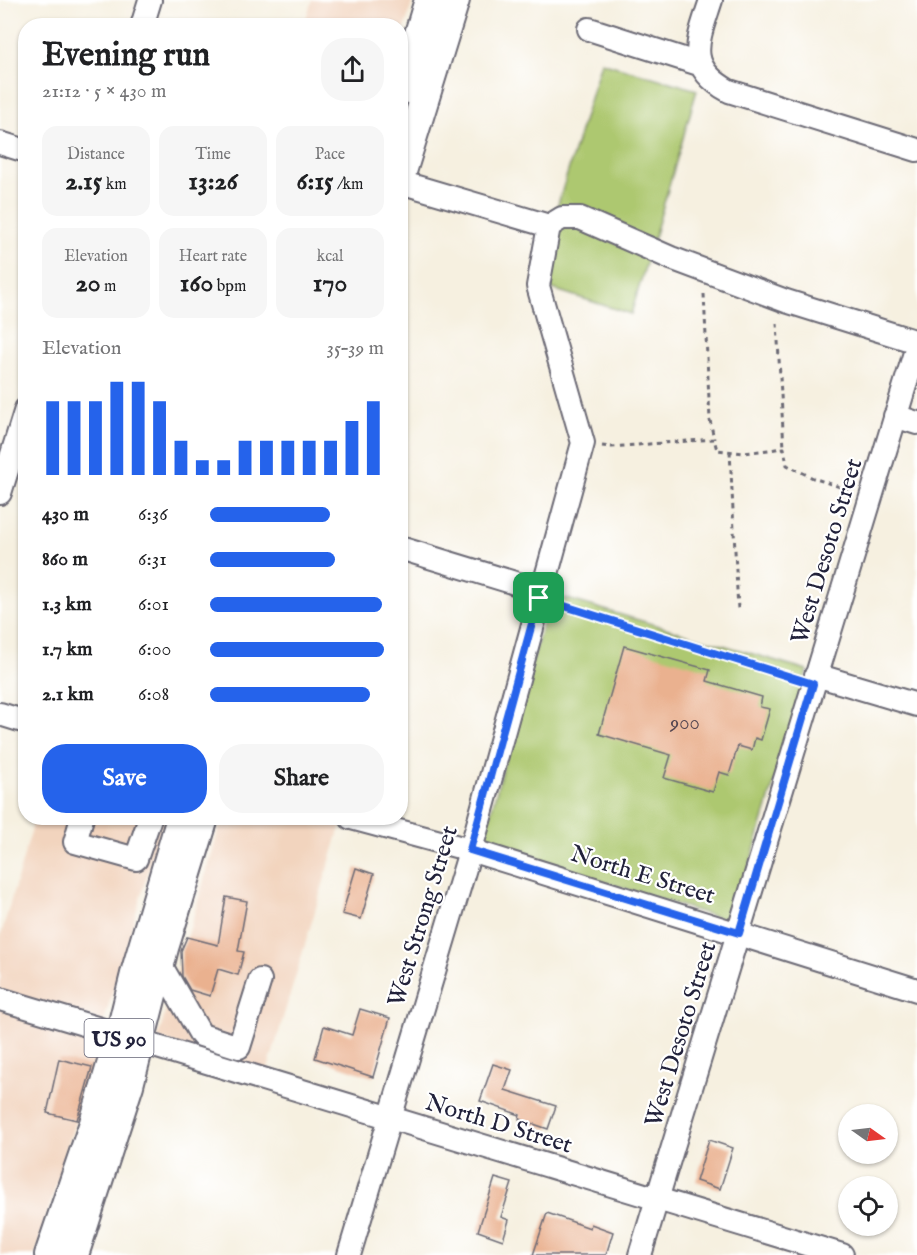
<!DOCTYPE html>
<html lang="en">
<head>
<meta charset="utf-8">
<style>
  :root { --surface:#fff; --page:#f6f6f6; --text:#202124; --muted:#757577; --accent:#2563eb }
  body { margin:0; font-family:"IM FELL English",serif; background:var(--page); color:var(--text); height:100vh; display:flex; flex-direction:column; font-size:22px; white-space:nowrap }
  * { box-sizing:border-box; margin:0 }
  p { font-size:20px; color:var(--muted) }
  .icon { flex:none; width:33px; height:33px; fill:none; stroke:currentColor; stroke-width:2; stroke-linecap:round; stroke-linejoin:round }
  .map { position:relative; flex:1; overflow:hidden }
  .sheet { position:absolute; left:18px; top:18px; width:390px; height:807px; display:flex; flex-direction:column; background:var(--surface); border-radius:24px; box-shadow:0 2px 4px #0004 }
  .sheet>* { flex:none }
  .needle { width:39px; rotate:104deg }
  .buttons { position:absolute; left:838px; top:1104px; display:grid; gap:12px }
  .buttons a { display:grid; place-items:center; width:60px; height:60px; border-radius:50%; background:var(--surface); box-shadow:0 2px 4px #0004; font-size:30px }
  .pin { position:absolute; display:grid; place-items:center; width:51px; height:51px; color:#fff; margin:-26px; border-radius:12px; box-shadow:0 3px 9px #0006 }
  .round { display:grid; place-items:center; flex:none; width:63px; height:63px; border-radius:24px; background:var(--page) }
  .headline { display:flex; align-items:center; justify-content:space-between; height:102px; padding:0 24px }
  h1 { font-size:33px; font-weight:800; line-height:45px }
  .stats { display:grid; grid-template-columns:repeat(3,1fr); gap:9px; height:102px; padding:6px 24px }
  .stats div { display:grid; align-content:center; border-radius:15px; background:var(--page); text-align:center }
  .stats b { font-size:26px; font-weight:800 }
  .stats small { font-size:16px; font-weight:400 }
  .stats p { font-size:16px }
  .chart { height:168px; padding:12px 24px }
  .chart p { display:flex; justify-content:space-between }
  .chart svg { width:100%; height:108px; margin-top:6px; stroke:var(--accent); stroke-width:6 }
  .primary-button { display:flex; gap:12px; margin-top:auto; padding:12px 24px }
  .primary-button a { flex:1; height:69px; border-radius:24px; background:var(--accent); color:#fff; font-size:24px; font-weight:800; line-height:69px; text-align:center }
  .primary-button a+a { background:var(--page); color:var(--text) }
  ul { padding:0 24px; list-style:none; font-size:20px }
  li { display:grid; grid-template-columns:96px 72px 1fr; align-items:center; height:45px }
  li i { height:15px; border-radius:8px; background:var(--accent) }
  .map>svg:first-child { display:block }
</style>
</head>
<body>
<div class="map">
<svg width="917" height="1255" viewBox="0 0 917 1255">
  <rect width="100%" height="100%" fill="#fff"/>
  <filter id="ink" filterUnits="userSpaceOnUse"><feTurbulence type="fractalNoise" baseFrequency=".0167" numOctaves="2"/><feDisplacementMap in="SourceGraphic" scale="12" xChannelSelector="R" yChannelSelector="G"/><feConvolveMatrix kernelMatrix="1 2 1 2 8 2 1 2 1" color-interpolation-filters="sRGB"/></filter>
  <filter id="wash" filterUnits="userSpaceOnUse"><feTurbulence type="fractalNoise" baseFrequency=".008" numOctaves="4" result="noise"/><feDisplacementMap in="SourceGraphic" scale="24" xChannelSelector="R" yChannelSelector="G"/><feGaussianBlur stdDeviation="1.35" result="paint"/><feColorMatrix in="noise" values="0 0 0 0 0 0 0 0 0 0 0 0 0 0 0 0 0 1.4 0 .05"/><feComposite in="paint" operator="in"/></filter>
  <g filter="url(#wash)">
    <rect width="100%" height="100%" fill="#f6f0e0"/>
    <!-- built -->
    <path fill="#f2d4be" d="M312 0H413L401 39 400 26 304 25Z
      M35 818H164L104 1021 0 990V938Z
      M222 818H318L341 824 267 1072 158 1038Z
      M0 1008 100 1038 35 1255H0Z"/>
    <!-- green -->
    <path fill="#adc86f" stroke="#687555" stroke-width="1.5" d="M601 62 697 90 653 241 556 211Z
      M566 227H578L648 257 631 314 534 283 549 234Z
      M551 594 807 670 733 922 482 844Z"/>
    <g id="blocks">
      <!-- building -->
      <path fill="#eab18f" d="M624 646 710 670 707 681 762 697 760 707 770 709 761 740 755 738 752 750 738 746 729 775 719 772 713 792 664 778 671 755 599 734Z
        M356 868 374 874 361 919 342 914Z
        M226 897 247 901 238 951 244 952 238 975 218 969 210 996 190 990 182 976 181 951 187 937 218 945Z
        M360 1009 390 1018 373 1077 315 1058 324 1026 352 1035Z
        M59 1059 92 1067 77 1120 47 1113Z
        M493 1064 512 1070 505 1090 556 1106 548 1129 519 1119 520 1115 480 1101Z
        M709 1140 733 1148 720 1189 696 1181Z
        M495 1178 512 1183 501 1217 509 1220 503 1240 478 1231Z
        M547 1213 590 1228 591 1224 613 1232 606 1255H533Z"/>
    </g>
  </g>
  <g filter="url(#ink)">
    <use href="#blocks" fill-opacity="0" stroke="#6c6a75" stroke-width="1.5"/>
    <g fill="none" stroke-linecap="round" stroke-linejoin="round">
      <!-- minor casing -->
      <g stroke="#6c6a75" stroke-width="26">
        <path id="minor" d="M711 0C698 41 684 66 729 91L917 150
          M142 26 150 0
          M589 29 699 64
          M0 143 26 151
          M400 182 549 226 562 218H580L671 258 786 301 917 342
          M895 416 917 423
          M0 493 26 409
          M400 548 541 591
          M816 675 917 705
          M0 714 26 722
          M82 818 75 842 136 859 150 818
          M351 818 470 850 917 990
          M160 964 201 1035 239 1047 260 980
          M0 999 120 1035
          M141 1042 842 1255
          M349 1255 477 828 583 443 538 286 549 226
          M640 1255 917 346"/>
      </g>
      <!-- major casing -->
      <g stroke="#6c6a75" stroke-width="32">
        <path id="major" d="M411 61 429 0
          M415 91 420 66 416 43
          M400 178 455 0
          M49 1255 94 1123 120 1035 136 970 181 818
          M74 1255 129 1085 164 948 204 818"/>
      </g>
      <!-- path -->
      <path stroke="#6c6a75" stroke-width="3" stroke-dasharray="4.5 4.5" stroke-linecap="butt" d="M704 294 710 420 714 439
        M777 323 784 448
        M602 446 611 447 714 439 717 450 744 453 784 448 787 465 813 478 852 491
        M730 451 738 610
        M558 604 795 679"/>
      <!-- minor -->
      <use href="#minor" stroke="#fff" stroke-width="22"/>
      <!-- major -->
      <use href="#major" stroke="#fff" stroke-width="28"/>
    </g>
  </g>
  <g fill="none" stroke-linecap="round" stroke-linejoin="round" filter="url(#ink)">
    <!-- route casing -->
    <g stroke="#fff" stroke-width="12">
      <path id="route" d="M539 598 813 684 739 933 470 850Z"/>
    </g>
    <!-- route -->
    <use href="#route" stroke="#2563eb" stroke-width="8"/>
  </g>
  <g text-anchor="middle" stroke-width="4.5" stroke-linejoin="round" paint-order="stroke">
    <!-- number labels -->
    <g font-size="21" fill="#544650">
      <text x="685" y="729">900</text>
    </g>
    <!-- shield labels -->
    <rect fill="#fff" stroke="#646476" stroke-width="1.5" x="84.5" y="1019" width="69" height="38" rx="4.5"/>
    <g font-size="22" font-weight="bold" fill="#22223b">
      <text x="119" y="1046">US 90</text>
    </g>
    <!-- street labels -->
    <g font-size="24" fill="#22223b" stroke="#fff">
      <text transform="translate(826 551) rotate(-73)" y="8">West Desoto Street</text>
      <text transform="translate(643 874) rotate(17)" y="8">North E Street</text>
      <text transform="translate(422 916) rotate(-73)" y="8">West Strong Street</text>
      <text transform="translate(680 1034) rotate(-73)" y="8">West Desoto Street</text>
      <text transform="translate(499 1123) rotate(17)" y="8">North D Street</text>
    </g>
  </g>
</svg>
<div class="buttons">
<a><svg class="needle" viewBox="-14 -14 28 28"><path d="M0-13l5 13h-10z" fill="#e53935"/><path d="M0 13l5-13h-10z" fill="#757577"/></svg></a>
<a><svg class="icon" aria-label="locate" viewBox="0 0 24 24"><circle cx="12" cy="12" r="6"/><path d="M12 2v4M12 18v4M2 12h4M18 12h4"/></svg></a>
</div>
<div class="pin" style="left:539px;top:598px;background:#1e9e55"><svg class="icon" aria-label="arrive" viewBox="0 0 24 24"><path d="M6 21V4h12l-3 4 3 4H6"/></svg></div>
<section class="sheet">
<div class="headline"><div><h1>Evening run</h1><p>21:12 · 5 × 430 m</p></div><a class="round"><svg class="icon" aria-label="share" viewBox="0 0 24 24"><path d="M12 15V3M7 8l5-5 5 5M5 13v7h14v-7"/></svg></a></div>
<div class="stats">
<div><p>Distance</p><b>2.15<small> km</small></b></div>
<div><p>Time</p><b>13:26</b></div>
<div><p>Pace</p><b>6:15<small> /km</small></b></div>
</div>
<div class="stats">
<div><p>Elevation</p><b>20<small> m</small></b></div>
<div><p>Heart rate</p><b>160<small> bpm</small></b></div>
<div><p>kcal</p><b>170</b></div>
</div>
<div class="chart"><p><span>Elevation</span>35–39 m</p>
<svg viewBox="0 0 160 44" preserveAspectRatio="none"><path d="M5 44V14M15 44V14M25 44V14M35 44V6M45 44V6M55 44V14M65 44V30M75 44V38M85 44V38M95 44V30M105 44V30M115 44V30M125 44V30M135 44V30M145 44V22M155 44V14"/></svg>
</div>
<ul>
<li><b>430 m</b>6:36<i style="width:69%"></i></li>
<li><b>860 m</b>6:31<i style="width:72%"></i></li>
<li><b>1.3 km</b>6:01<i style="width:99%"></i></li>
<li><b>1.7 km</b>6:00<i style="width:100%"></i></li>
<li><b>2.1 km</b>6:08<i style="width:92%"></i></li>
</ul>
<div class="primary-button"><a>Save</a><a>Share</a></div>
</section>
</div>
</body>
</html>
